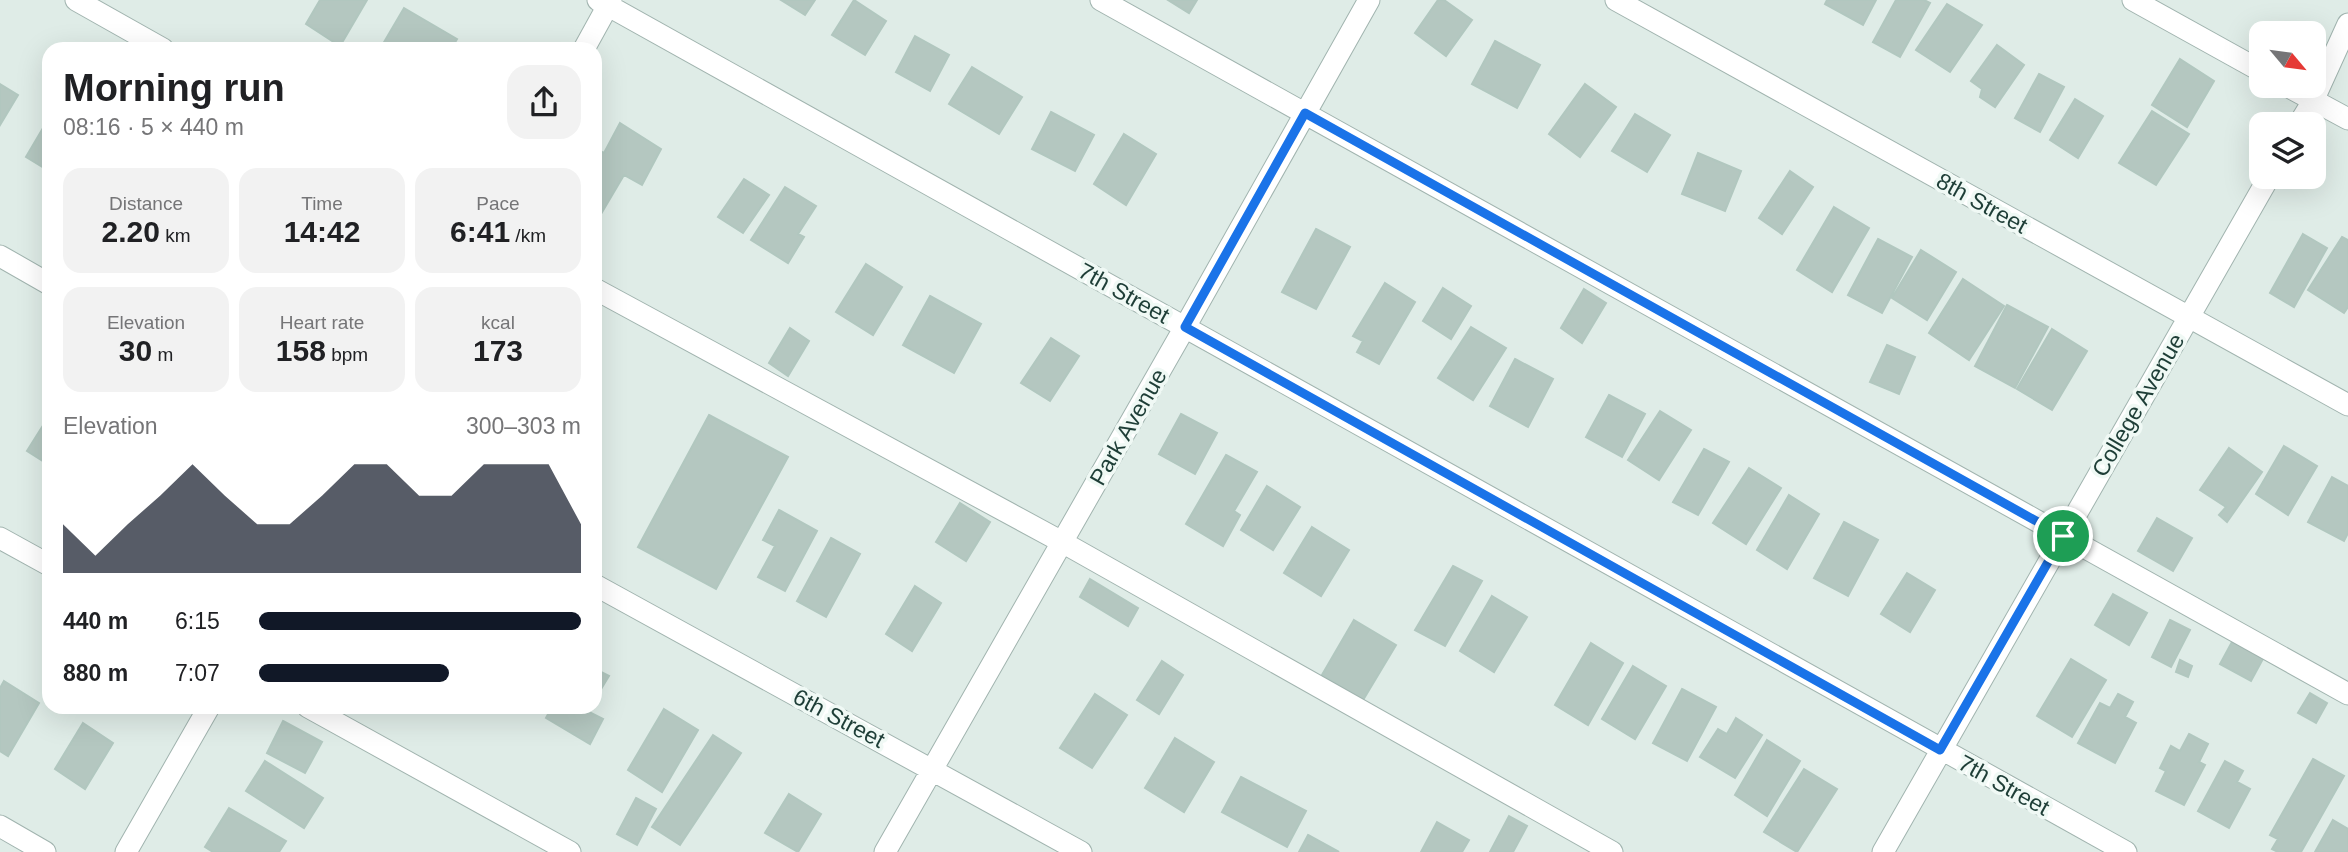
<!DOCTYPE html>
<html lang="en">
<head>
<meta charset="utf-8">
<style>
  :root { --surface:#fff; --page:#f2f2f2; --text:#202124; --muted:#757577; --accent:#111827 }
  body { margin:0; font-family:Arial,sans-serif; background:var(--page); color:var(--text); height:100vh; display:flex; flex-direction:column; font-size:26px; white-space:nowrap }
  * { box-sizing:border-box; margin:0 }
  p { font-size:23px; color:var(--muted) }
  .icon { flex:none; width:38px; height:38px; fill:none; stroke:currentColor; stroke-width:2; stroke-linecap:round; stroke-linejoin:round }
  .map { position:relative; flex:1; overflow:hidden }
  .panel { position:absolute; left:42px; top:42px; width:560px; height:672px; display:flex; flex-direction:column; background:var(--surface); border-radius:21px; box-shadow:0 7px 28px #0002 }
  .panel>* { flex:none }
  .needle { width:46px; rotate:119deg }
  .tools { position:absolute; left:2249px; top:21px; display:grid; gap:14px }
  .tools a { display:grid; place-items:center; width:77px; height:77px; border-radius:14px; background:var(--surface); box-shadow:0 7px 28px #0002; font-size:35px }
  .pin { position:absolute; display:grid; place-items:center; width:60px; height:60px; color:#fff; margin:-30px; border:4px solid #fff; border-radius:50%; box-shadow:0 2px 7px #0007 }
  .round { display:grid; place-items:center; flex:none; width:74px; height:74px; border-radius:21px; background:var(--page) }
  .overview { display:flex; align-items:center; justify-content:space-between; height:119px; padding:0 21px }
  h1 { font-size:38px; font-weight:700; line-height:52px }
  .figures { display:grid; grid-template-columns:repeat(3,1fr); gap:10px; height:119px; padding:7px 21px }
  .figures div { display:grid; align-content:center; border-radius:18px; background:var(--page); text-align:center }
  .figures b { font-size:30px; font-weight:700 }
  .figures small { font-size:19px; font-weight:400 }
  .figures p { font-size:19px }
  .chart { height:196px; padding:14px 21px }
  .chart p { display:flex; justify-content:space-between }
  .chart svg { width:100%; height:126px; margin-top:7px; fill:var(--accent); opacity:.7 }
  ul { padding:0 21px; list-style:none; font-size:23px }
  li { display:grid; grid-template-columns:112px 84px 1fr; align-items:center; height:52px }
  li i { height:18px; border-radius:9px; background:var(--accent) }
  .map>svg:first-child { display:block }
</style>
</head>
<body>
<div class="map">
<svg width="2348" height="852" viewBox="0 0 2348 852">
  <rect width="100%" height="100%" fill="#dfece7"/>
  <!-- building -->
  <path fill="#b4c7c0" stroke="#b1c7bf" stroke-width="2" d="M320 0H367L340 46 306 24Z
    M781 0H815L805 15Z
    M854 0 886 21 865 55 832 35Z
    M1168 0H1197L1189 13Z
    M1438 0H1444L1472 20 1446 56 1415 33Z
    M1827 0H1876L1863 25 1825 4Z
    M1896 0H1924L1930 3 1900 57 1873 42Z
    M1947 4 1982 25 1950 72 1916 50Z
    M404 8 457 39 451 49H380Z
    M915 36 949 55 930 91 896 72Z
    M1495 41 1540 65 1517 108 1472 84Z
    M1997 45 2024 65 1995 107 1980 97 1982 89 1971 81Z
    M2180 59 2214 81 2187 127 2152 105Z
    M972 67 1022 97 999 134 949 104Z
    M2039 74 2064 87 2040 132 2015 118Z
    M0 84 18 95 0 125Z
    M1585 84 1616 107 1580 157 1549 134Z
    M2075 99 2103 116 2078 158 2050 140Z
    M2152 111 2189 134 2156 185 2119 163Z
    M1051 112 1094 135 1075 171 1032 149Z
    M1635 114 1670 135 1647 172 1612 151Z
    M49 118V171L26 157Z
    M620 123 661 149 642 185 624 175 595 224V148L604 153Z
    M1124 134 1156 154 1126 205 1094 184Z
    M1698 153 1741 171 1725 211 1682 194Z
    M1790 171 1813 187 1782 234 1759 218Z
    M744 179 769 195 743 233 718 217Z
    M785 187 816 206 798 234 804 237 788 263 751 240Z
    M1834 207 1869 228 1832 292 1797 270Z
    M1316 229 1350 247 1316 309 1282 292Z
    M2303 234 2327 248 2294 307 2270 293Z
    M2342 237 2348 240V307L2344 313 2308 290Z
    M1878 239 1912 257 1882 313 1848 295Z
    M1921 250 1956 272 1927 320 1892 298Z
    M866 264 902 287 873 335 836 312Z
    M1963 279 2004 306 1969 360 1929 333Z
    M1385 283 1415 302 1379 364 1357 352 1363 341 1353 336Z
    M1443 288 1471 306 1451 339 1423 321Z
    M1584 289 1606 303 1582 343 1561 328Z
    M930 296 981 324 954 373 903 345Z
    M2007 305 2048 327 2015 388 1975 366Z
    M1471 327 1506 348 1473 400 1438 378Z
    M790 328 809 341 788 376 769 363Z
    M2052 329 2087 351 2052 410 2017 389Z
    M1051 338 1079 356 1050 401 1021 383Z
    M1887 345 1915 357 1899 394 1870 382Z
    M1515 359 1553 379 1528 427 1490 406Z
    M1609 395 1645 414 1622 457 1586 437Z
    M1660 411 1691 430 1659 480 1628 460Z
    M1181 414 1217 433 1195 474 1159 454Z
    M709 415 788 457 716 589 638 547Z
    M49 416V465L27 451Z
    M2284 446 2317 466 2288 515 2256 494Z
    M2229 448 2262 472 2227 522 2219 515 2226 507 2200 490Z
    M1704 449 1729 462 1698 515 1673 502Z
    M1226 455 1257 472 1234 511 1240 515 1223 546 1186 524Z
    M1749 468 1781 488 1746 544 1713 523Z
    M2332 477 2348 486V533L2344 541 2308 522Z
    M1267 486 1300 507 1273 550 1241 530Z
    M1789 495 1819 514 1787 569 1757 550Z
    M960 503 990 522 966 561 936 542Z
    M779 510 817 531 785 591 758 577 775 546 763 540Z
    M2157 518 2192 538 2173 571 2138 551Z
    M1844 522 1878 540 1848 596 1814 578Z
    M1312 527 1349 550 1321 596 1284 573Z
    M831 538 860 554 826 617 797 601Z
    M1453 566 1482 581 1445 646 1415 630Z
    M1907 573 1935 590 1910 632 1881 614Z
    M1090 579 1138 608 1128 626 1080 597Z
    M915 586 941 603 912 651 886 634Z
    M2113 594 2147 613 2129 645 2095 625Z
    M1492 596 1527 617 1494 672 1460 651Z
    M1354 620 1396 645 1363 700 1322 675Z
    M2170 620 2190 630 2171 667 2152 657Z
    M2233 640 2264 657 2251 681 2220 664Z
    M1591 643 1623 663 1588 725 1555 705Z
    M2071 659 2106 680 2072 737 2037 716Z
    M2180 660 2192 666 2188 677 2176 672Z
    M1162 661 1183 675 1159 714 1137 700Z
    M1633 666 1666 686 1635 739 1602 719Z
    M595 669 609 676 595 699Z
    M4 681 39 703 8 756 0 751V688Z
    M1682 689 1716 707 1687 761 1653 743Z
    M2310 693 2327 703 2316 723 2298 713Z
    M1095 694 1127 715 1092 768 1060 748Z
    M2118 694 2133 702 2125 717 2136 723 2115 763 2078 743 2100 703 2110 708Z
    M552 707H590L587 711 603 719 590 744 546 718Z
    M664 709 698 730 662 792 628 770Z
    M1736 718 1762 735 1735 778 1700 757 1718 729 1727 734Z
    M283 721 322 742 305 773 267 753Z
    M83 723 113 743 85 789 55 769Z
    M2189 734 2208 744 2199 762 2205 765 2184 805 2156 791 2166 771 2160 768 2171 746 2180 751Z
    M713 735 741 753 680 845 652 827Z
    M1175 738 1214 762 1184 812 1145 788Z
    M1767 740 1800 761 1767 816 1735 795Z
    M2313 759 2344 776 2301 852H2278L2272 849 2278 839 2270 835Z
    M265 761 323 798 304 828 246 791Z
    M2225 761 2243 771 2237 782 2250 789 2229 828 2198 811Z
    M1804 769 1837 789 1797 852 1764 832Z
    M1241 777 1306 811 1287 847 1222 812Z
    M789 794 821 814 798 852 765 833Z
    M636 798 656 809 637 845 617 834Z
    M229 808 286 841 279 852H213L205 847Z
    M1509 816 1527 826 1513 852H1490Z
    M2333 820 2348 829V852H2315Z
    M1437 822 1469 840 1462 852H1421Z
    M1308 835 1339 852H1299Z"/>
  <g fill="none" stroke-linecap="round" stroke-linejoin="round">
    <!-- minor casing -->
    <g stroke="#a1b4af" stroke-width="23">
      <path id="minor" d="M76 0 163 49
        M598 0 2126 852
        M1101 0 2348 694
        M1616 0 2348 405
        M2133 0 2261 71
        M584 49 611 0
        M2287 86 2348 119
        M2299 124 2313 101 2348 24
        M0 256 49 284
        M595 289 1062 542 1612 852
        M0 538 49 565
        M595 585 1081 852
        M308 707 570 852
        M0 826 45 852
        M126 852 209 707
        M885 852 1185 327 1369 0
        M1883 852 2269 177"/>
    </g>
    <!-- minor -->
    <use href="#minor" stroke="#fff" stroke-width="21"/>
  </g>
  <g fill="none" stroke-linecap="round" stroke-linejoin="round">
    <!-- route casing -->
    <g stroke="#fff" stroke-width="14">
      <path id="route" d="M1305 113 2063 536 1940 750 1185 327Z"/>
    </g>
    <!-- route -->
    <use href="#route" stroke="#1a73e8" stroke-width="9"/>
  </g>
  <g text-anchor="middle" stroke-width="7" stroke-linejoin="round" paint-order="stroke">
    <!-- street labels -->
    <g font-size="23" fill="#1e3e37" stroke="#f0f9f5">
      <text transform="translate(1982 203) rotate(29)" y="8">8th Street</text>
      <text transform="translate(1124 293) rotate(29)" y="8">7th Street</text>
      <text transform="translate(2138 405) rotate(-60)" y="8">College Avenue</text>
      <text transform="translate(1128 427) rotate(-60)" y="8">Park Avenue</text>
      <text transform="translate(839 718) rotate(28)" y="8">6th Street</text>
      <text transform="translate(2004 785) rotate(29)" y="8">7th Street</text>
    </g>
  </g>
</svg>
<div class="tools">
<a><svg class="needle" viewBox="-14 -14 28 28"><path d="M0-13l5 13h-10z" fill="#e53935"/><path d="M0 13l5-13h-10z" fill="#757577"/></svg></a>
<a><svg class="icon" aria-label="layers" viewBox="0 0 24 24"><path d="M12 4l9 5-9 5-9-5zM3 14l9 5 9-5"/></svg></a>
</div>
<div class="pin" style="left:2063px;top:536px;background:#1e9e55"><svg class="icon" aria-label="arrive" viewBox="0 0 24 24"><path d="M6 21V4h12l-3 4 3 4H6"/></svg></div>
<section class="panel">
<div class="overview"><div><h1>Morning run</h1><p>08:16 · 5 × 440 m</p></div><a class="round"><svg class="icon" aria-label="share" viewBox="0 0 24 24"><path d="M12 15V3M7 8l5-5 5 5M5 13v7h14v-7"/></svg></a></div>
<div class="figures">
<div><p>Distance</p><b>2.20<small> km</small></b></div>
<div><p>Time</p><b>14:42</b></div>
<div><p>Pace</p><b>6:41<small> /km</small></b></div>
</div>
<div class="figures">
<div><p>Elevation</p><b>30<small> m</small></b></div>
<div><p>Heart rate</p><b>158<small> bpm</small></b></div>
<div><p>kcal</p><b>173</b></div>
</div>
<div class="chart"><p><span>Elevation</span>300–303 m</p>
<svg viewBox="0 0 160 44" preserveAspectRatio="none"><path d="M0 44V27L10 38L20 27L30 17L40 6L50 17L60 27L70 27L80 17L90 6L100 6L110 17L120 17L130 6L140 6L150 6L160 27V44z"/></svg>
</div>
<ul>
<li><b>440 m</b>6:15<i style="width:100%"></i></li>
<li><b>880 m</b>7:07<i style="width:59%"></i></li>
</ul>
</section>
</div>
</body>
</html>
